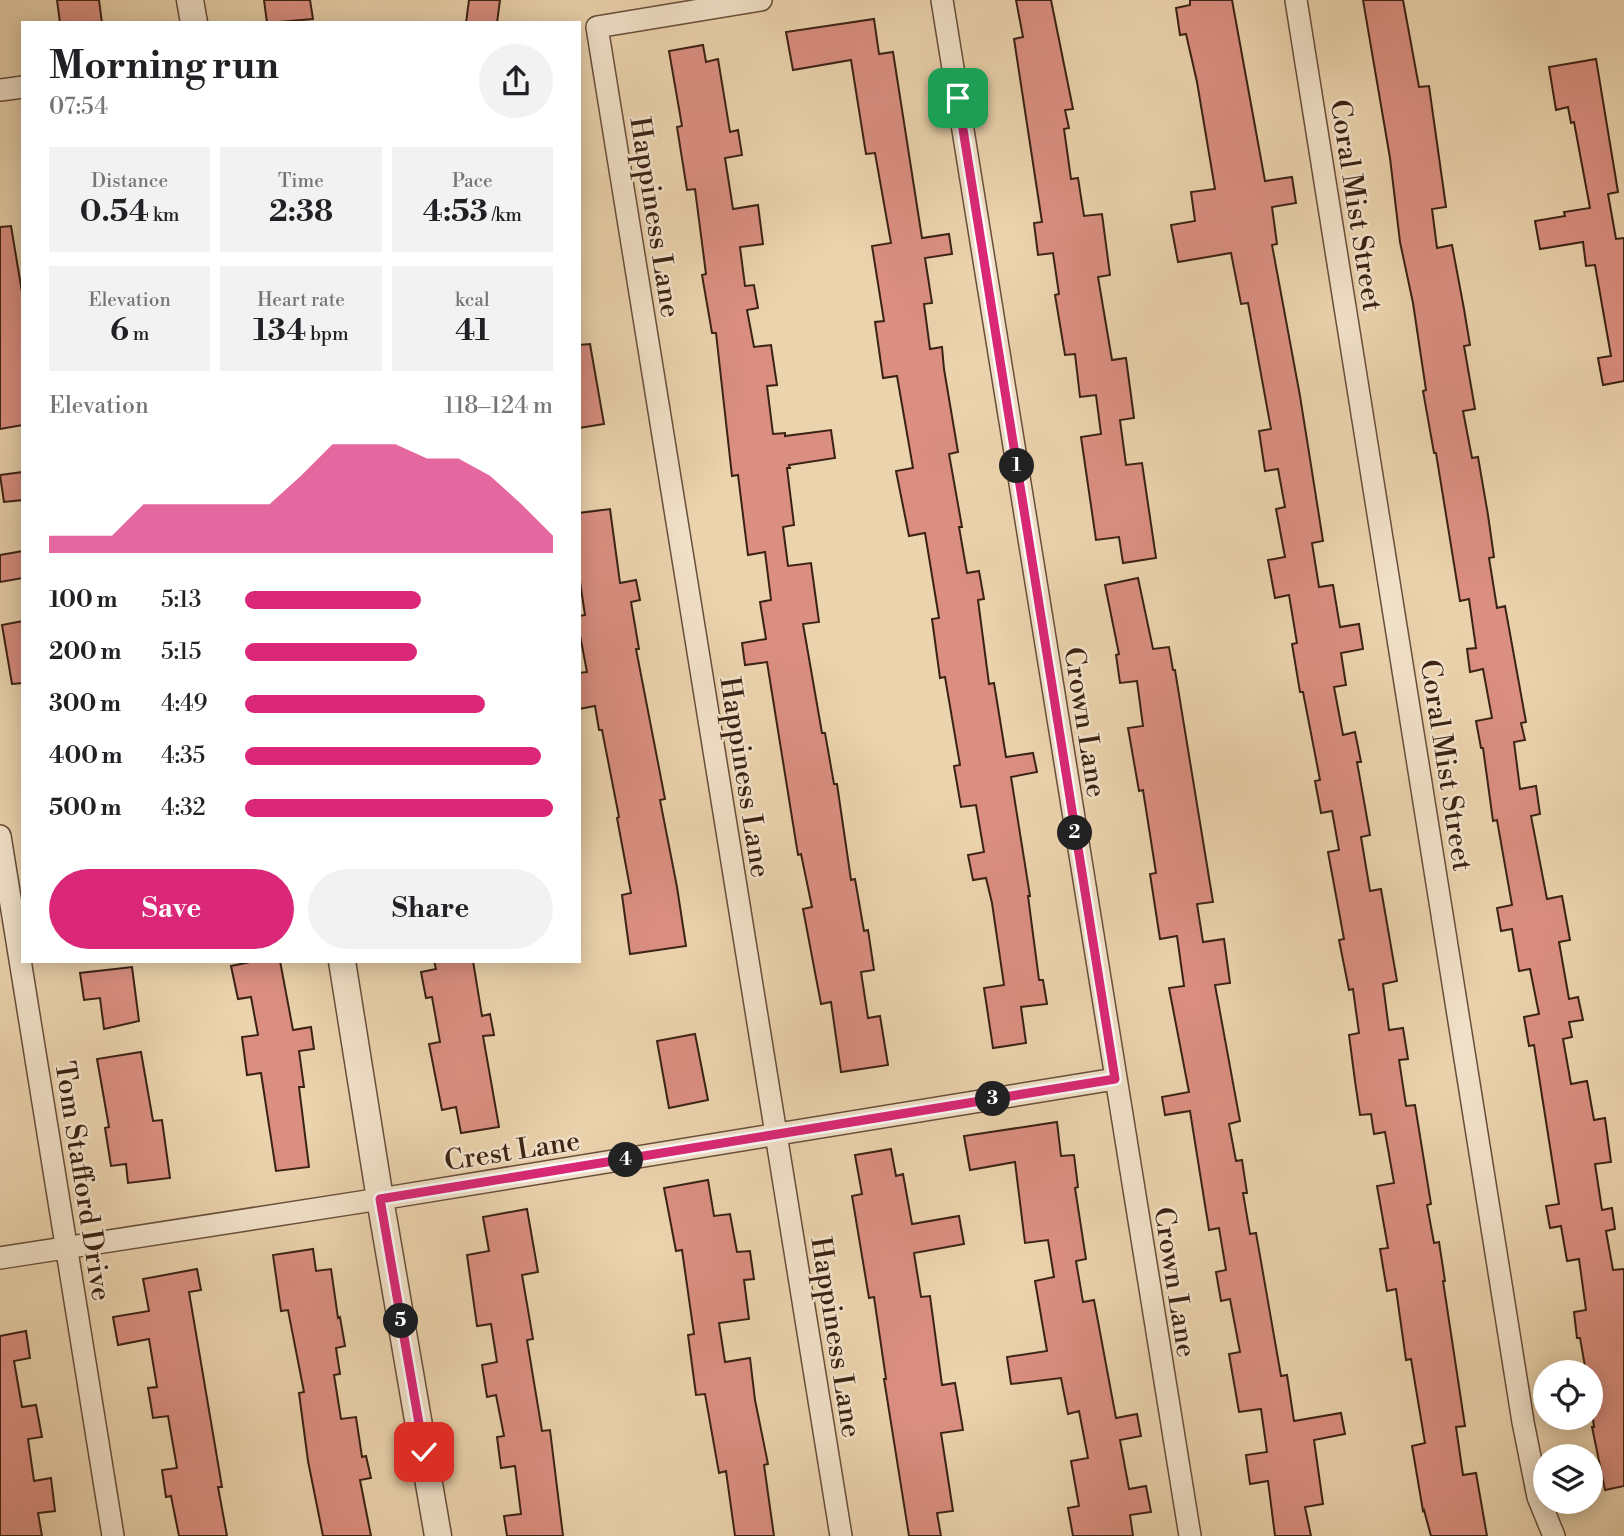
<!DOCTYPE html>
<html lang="en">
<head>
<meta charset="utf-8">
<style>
  :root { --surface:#fff; --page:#f2f2f2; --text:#202124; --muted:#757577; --accent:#db2777 }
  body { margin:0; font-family:"Libre Bodoni",serif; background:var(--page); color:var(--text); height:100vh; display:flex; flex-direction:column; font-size:26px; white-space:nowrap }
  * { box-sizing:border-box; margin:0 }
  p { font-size:23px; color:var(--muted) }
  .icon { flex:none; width:38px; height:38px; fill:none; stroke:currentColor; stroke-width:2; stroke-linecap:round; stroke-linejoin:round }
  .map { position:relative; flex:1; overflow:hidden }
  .drawer { position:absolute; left:21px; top:21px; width:560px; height:942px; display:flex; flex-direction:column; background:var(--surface); border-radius:0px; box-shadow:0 4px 18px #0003 }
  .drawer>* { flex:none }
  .tools { position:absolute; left:1533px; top:1360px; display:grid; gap:14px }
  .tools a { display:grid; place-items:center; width:70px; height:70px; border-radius:50%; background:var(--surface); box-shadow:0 4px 18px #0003; font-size:35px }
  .pin { position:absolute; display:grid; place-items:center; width:60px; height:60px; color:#fff; margin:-30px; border-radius:14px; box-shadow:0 4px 10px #0006 }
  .km { position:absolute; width:35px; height:35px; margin:-18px; border-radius:50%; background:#222; color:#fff; font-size:19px; line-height:35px; text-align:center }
  .round { display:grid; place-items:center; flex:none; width:74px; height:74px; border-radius:37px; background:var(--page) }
  .summary { display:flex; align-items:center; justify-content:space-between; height:119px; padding:0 28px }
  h1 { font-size:38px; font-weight:800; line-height:52px }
  .figures { display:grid; grid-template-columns:repeat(3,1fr); gap:10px; height:119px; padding:7px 28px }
  .figures div { display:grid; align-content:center; border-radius:0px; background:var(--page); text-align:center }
  .figures b { font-size:30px; font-weight:800 }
  .figures small { font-size:19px; font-weight:400 }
  .figures p { font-size:19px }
  .chart { height:196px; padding:14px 28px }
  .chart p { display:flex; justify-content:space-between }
  .chart svg { width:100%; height:126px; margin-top:7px; fill:var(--accent); opacity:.7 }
  .cta { display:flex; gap:14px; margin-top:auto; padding:14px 28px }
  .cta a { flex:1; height:80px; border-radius:42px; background:var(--accent); color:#fff; font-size:28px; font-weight:800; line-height:80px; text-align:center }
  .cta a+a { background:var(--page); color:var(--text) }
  ul { padding:0 28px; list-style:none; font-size:23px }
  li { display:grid; grid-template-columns:112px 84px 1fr; align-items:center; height:52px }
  li i { height:18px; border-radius:9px; background:var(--accent) }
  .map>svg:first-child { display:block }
</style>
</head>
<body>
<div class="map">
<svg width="1624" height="1536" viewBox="0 0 1624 1536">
  <rect width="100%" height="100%" fill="#ebd3ad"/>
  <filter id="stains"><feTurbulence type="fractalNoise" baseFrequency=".00286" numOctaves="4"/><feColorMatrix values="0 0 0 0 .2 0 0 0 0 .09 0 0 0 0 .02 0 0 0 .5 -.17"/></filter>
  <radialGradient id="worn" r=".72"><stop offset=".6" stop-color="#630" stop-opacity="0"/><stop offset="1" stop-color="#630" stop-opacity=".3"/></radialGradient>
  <!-- building -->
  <path fill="#db8f81" stroke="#3b2214" stroke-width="2" d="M57 0H99L102 23H60Z
    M264 0H310L313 19 267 23Z
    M469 0H500L497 23H466Z
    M1016 0H1051L1073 109 1065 110 1069 128 1064 129 1071 179 1078 178 1084 216 1102 214 1110 275 1098 277 1112 360 1126 358 1134 418 1120 420 1126 465 1142 463 1156 558 1123 563 1119 537 1096 540 1081 437 1101 434 1096 395 1080 397 1075 354 1065 355 1055 295 1059 294 1053 253 1038 255 1034 223 1042 222 1014 39 1023 37Z
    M1190 0H1232L1265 181 1292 177 1296 203 1272 207 1277 244 1272 245 1300 396 1323 541 1312 543 1319 587 1333 585 1340 627 1359 624 1363 649 1341 653 1346 685 1334 687 1343 735 1355 732 1361 762H1357L1370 835 1361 837 1370 891 1381 889 1397 981 1383 984 1389 1030 1403 1028 1408 1059 1399 1060 1406 1106 1415 1105 1431 1204 1427 1205 1434 1243 1439 1242 1445 1281H1443L1465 1426 1456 1427 1463 1475 1476 1473 1487 1536H1431L1424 1510 1423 1511 1412 1446 1425 1443 1411 1359 1406 1360 1396 1289 1387 1291 1380 1249 1388 1248 1377 1186 1394 1183 1385 1132 1374 1134 1371 1114 1360 1115 1355 1081 1349 1035 1359 1033 1353 989 1349 990 1339 940 1344 939 1328 852 1339 850 1332 811 1321 813 1315 781 1320 780 1303 692H1300L1292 644 1297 643 1289 595 1275 598 1268 560 1285 557 1276 509 1285 507 1278 469 1265 471 1259 431 1271 429 1248 303 1241 304 1231 253 1178 262 1171 225 1195 221 1191 192 1215 189 1197 82 1186 34 1180 35 1176 8 1190 5Z
    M1363 0H1403L1419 87 1429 86 1446 207 1432 209 1437 248 1452 245 1464 309 1470 345 1464 346 1475 409 1463 411 1472 458 1478 457 1488 515 1494 557 1489 558 1497 608 1505 606 1526 722 1521 723 1525 740 1514 742 1520 789 1536 786 1540 814 1531 816 1547 899 1562 896 1570 940 1559 942 1569 999 1578 997 1583 1020 1569 1022 1572 1037 1563 1039 1571 1084 1587 1081 1594 1120 1605 1118 1611 1162 1595 1164 1602 1210 1612 1208 1615 1229 1606 1231 1613 1270 1624 1269V1486L1605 1490 1592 1427H1594L1591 1404V1372H1586L1580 1338H1577L1574 1312 1586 1310 1579 1259 1567 1261 1561 1226 1550 1228 1546 1206 1559 1204 1534 1045 1529 1046 1524 1017 1539 1014 1530 969 1519 971 1512 929 1501 931 1497 908 1512 905 1497 820 1493 821 1483 748H1481L1476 721 1492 718 1483 669 1470 672 1467 649 1476 648 1469 599 1460 601 1436 453H1434L1423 391 1426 390 1413 303 1400 242 1390 158Z
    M874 19 879 54 893 52 922 238 949 234 952 254 925 258 932 303 924 304 930 349 942 347 944 369 958 452 949 454 962 527H959L967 573 979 571 984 599 978 600 989 684 994 683 1006 757 1033 753 1037 772 1011 777 1030 896H1028L1039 980H1043L1047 1004 1021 1007 1026 1043 993 1048 984 988 1004 985 992 903 986 878 973 880 968 855 984 852 976 805 961 807 954 766 960 765 945 677 940 678 932 619 939 618 925 533 909 536 896 471 913 468 897 376 883 378 875 322 884 321 872 246 891 243 875 153 866 154 851 60 793 70 786 32Z
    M703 45 706 62 718 59 730 132 738 130 742 155 725 158 733 209 758 205 763 244 740 247 745 286 754 285 758 308 747 310 754 347 771 345 777 385 767 386 773 434 785 433V436L831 430 835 458 789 465 790 468H787L794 525 783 527 788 566 811 563 819 622 803 624 822 733H825L834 784H837L851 880 855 879 864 931 868 930 874 970 861 972 868 1018 880 1016 888 1065 841 1072 831 1002 821 1004 803 909 812 907 801 854 798 855 767 662 745 665 742 643 766 639 760 602 771 600 765 552 748 555 738 475 732 476 716 333H712L702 275 706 274 695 189 687 190 677 127 682 126 669 51Z
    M1596 59 1618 192 1608 194 1616 239 1624 238V381L1603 385 1598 358 1611 356 1595 265 1586 266 1583 242 1540 249 1535 221 1565 216 1564 212 1590 208 1574 122 1571 123 1568 107 1556 110 1549 67Z
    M11 226 23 298V425L0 429V227Z
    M590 344 604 424 579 428V345Z
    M23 472V500L4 502 0 475Z
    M610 509 620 583 636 580 640 600 631 602 639 649H636L665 799 660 800 677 887 686 946 630 954 622 895 631 893 617 818 619 817 602 730H599L595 706 579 709V673L587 672 579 630V616L585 615 579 575V513Z
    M23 551V578L0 582V555Z
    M1138 578 1153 649 1169 647 1173 670H1175L1213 902 1197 904 1203 942 1224 939 1230 983 1215 985 1240 1121 1229 1124 1236 1161 1242 1160 1247 1193H1243L1250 1234 1256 1233 1281 1376 1287 1375 1294 1421 1341 1413 1345 1434 1314 1440 1323 1504 1305 1507 1311 1536H1275L1268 1481 1250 1484 1246 1455 1267 1452 1261 1409 1239 1412 1229 1354 1240 1352 1230 1299 1221 1301 1216 1272 1226 1270 1219 1228 1209 1230 1190 1111 1165 1115 1162 1097 1189 1092 1169 988 1184 986 1177 936 1160 939 1150 874 1156 873 1143 790 1139 791 1128 728 1143 726 1137 681 1120 683 1116 655 1119 654 1105 585Z
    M23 621V683L12 684 2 625Z
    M255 961H280L293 1030 311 1027 314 1049 299 1051 304 1087H299L309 1167 276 1171 261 1073 247 1075 242 1037 258 1035 251 997 238 999 231 966Z
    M434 961H473L482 1016 490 1014 494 1035 483 1036 499 1127 461 1133 456 1107 442 1110 429 1044 440 1042 432 997 426 998 421 972 436 969Z
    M132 967 139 1021 104 1029 100 998 84 1000 80 973Z
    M695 1034 708 1100 669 1108 657 1041Z
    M141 1052 153 1121 162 1120 170 1178 128 1183 126 1164 111 1166 105 1128 109 1127 97 1059Z
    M1057 1122 1061 1156 1074 1155 1078 1187 1075 1188 1086 1259 1076 1261 1083 1302 1094 1300 1116 1418 1137 1414 1141 1436 1120 1440 1129 1489 1146 1486 1151 1512 1130 1515 1133 1536H1073L1068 1508 1079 1506 1071 1461 1088 1458 1079 1411 1068 1414 1061 1378 1011 1384 1007 1357 1047 1351 1035 1281 1054 1277 1048 1240 1025 1243 1015 1162 970 1170 964 1136Z
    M891 1149 896 1176 903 1174 912 1224 959 1216 964 1244 914 1253 921 1297 930 1296 942 1385 955 1383 963 1430 941 1433 953 1511 937 1513 941 1536H909L884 1379H886L874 1297 869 1298 852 1196 862 1194 855 1155Z
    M708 1180 714 1216 730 1214 737 1252 750 1251 754 1279 744 1280 749 1319 719 1323 725 1362 750 1358 755 1400 768 1464 764 1465 774 1536H735L726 1471 719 1473 705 1394 696 1395 688 1335 694 1334 682 1250 676 1251 664 1188Z
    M527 1209 538 1272 522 1275 533 1339 527 1340 542 1431 550 1430 563 1536H507L504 1516 521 1514 515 1466 501 1468 497 1437 504 1436 496 1395 487 1397 482 1365 497 1362 491 1324 477 1326 467 1255 489 1251 483 1217Z
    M313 1249 316 1271 331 1269 338 1318 340 1317 345 1346 336 1348 340 1374 334 1375 341 1419 356 1417 362 1457 366 1456 371 1478 360 1480 371 1536H323L308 1461 299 1393 304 1392 288 1310 281 1311 273 1255Z
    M197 1269 201 1290 189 1292 222 1487H218L227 1536H179L171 1496 166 1497 162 1470 177 1468 168 1416 153 1418 148 1388 157 1387 149 1339 118 1345 113 1317 149 1311 143 1279Z
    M26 1331 30 1358 14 1361 22 1407 36 1405 42 1437 28 1439 34 1481 51 1478 55 1511 38 1513 42 1536H0V1336Z"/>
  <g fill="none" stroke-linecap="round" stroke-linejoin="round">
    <!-- minor casing -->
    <g stroke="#674e3a" stroke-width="24">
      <path id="minor" d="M761 0 597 27 841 1536
        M942 0 1190 1536
        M1296 0 1523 1422 1538 1497 1554 1536
        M0 90 23 87
        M0 836 113 1536
        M0 1258 380 1199 1115 1079"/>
    </g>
    <!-- tertiary casing -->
    <g stroke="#674e3a" stroke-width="29">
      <path id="tertiary" d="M190 0 194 23
        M342 961 380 1199 438 1536"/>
    </g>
    <!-- minor -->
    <use href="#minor" stroke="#f2e2ca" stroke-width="21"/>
    <!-- tertiary -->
    <use href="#tertiary" stroke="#f2e2ca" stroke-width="26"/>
  </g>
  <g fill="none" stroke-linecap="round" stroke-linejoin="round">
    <!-- route casing -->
    <g stroke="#fff" stroke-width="14">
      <path id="route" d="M424 1452 380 1199 1115 1079 958 98"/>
    </g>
    <!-- route -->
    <use href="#route" stroke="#db2777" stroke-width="9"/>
  </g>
  <g text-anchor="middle" stroke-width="5" stroke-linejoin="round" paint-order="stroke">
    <!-- street labels -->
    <g font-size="28" fill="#3b2214" stroke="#f2e2ca">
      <text transform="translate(1357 205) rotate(81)" y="10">Coral Mist Street</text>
      <text transform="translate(656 217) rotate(81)" y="10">Happiness Lane</text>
      <text transform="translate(1086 722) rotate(81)" y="10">Crown Lane</text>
      <text transform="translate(1447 765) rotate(81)" y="10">Coral Mist Street</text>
      <text transform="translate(746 777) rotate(81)" y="10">Happiness Lane</text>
      <text transform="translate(512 1150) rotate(-9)" y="10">Crest Lane</text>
      <text transform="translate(84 1181) rotate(81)" y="10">Tom Stafford Drive</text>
      <text transform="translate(1176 1282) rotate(81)" y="10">Crown Lane</text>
      <text transform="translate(837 1337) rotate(81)" y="10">Happiness Lane</text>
    </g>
  </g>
  <rect width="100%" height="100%" filter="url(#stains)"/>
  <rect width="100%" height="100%" fill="url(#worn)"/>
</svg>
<div class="tools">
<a><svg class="icon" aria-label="locate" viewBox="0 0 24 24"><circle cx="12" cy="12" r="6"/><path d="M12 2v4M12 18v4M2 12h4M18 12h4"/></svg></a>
<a><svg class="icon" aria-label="layers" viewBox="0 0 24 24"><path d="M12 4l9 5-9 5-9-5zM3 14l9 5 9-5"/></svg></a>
</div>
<div class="pin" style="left:958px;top:98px;background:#1e9e55"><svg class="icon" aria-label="arrive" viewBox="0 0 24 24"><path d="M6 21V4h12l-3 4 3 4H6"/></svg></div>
<div class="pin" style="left:424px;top:1452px;background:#d93025"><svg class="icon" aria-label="check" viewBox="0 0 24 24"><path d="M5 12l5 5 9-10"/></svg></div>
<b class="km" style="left:1017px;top:466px">1</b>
<b class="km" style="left:1075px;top:833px">2</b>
<b class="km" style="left:993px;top:1099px">3</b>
<b class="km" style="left:626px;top:1160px">4</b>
<b class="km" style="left:401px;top:1321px">5</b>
<section class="drawer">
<div class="summary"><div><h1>Morning run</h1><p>07:54</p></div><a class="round"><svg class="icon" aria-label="share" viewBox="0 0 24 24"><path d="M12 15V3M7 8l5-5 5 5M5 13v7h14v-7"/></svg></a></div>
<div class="figures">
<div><p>Distance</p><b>0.54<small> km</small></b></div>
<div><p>Time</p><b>2:38</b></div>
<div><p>Pace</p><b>4:53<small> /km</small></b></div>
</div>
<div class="figures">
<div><p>Elevation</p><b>6<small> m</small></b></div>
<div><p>Heart rate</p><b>134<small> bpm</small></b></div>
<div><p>kcal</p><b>41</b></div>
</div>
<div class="chart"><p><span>Elevation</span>118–124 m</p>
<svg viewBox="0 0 160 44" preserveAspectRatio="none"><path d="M0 44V38L10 38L20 38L30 27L40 27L50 27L60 27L70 27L80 17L90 6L100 6L110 6L120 11L130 11L140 17L150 27L160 38V44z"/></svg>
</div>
<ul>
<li><b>100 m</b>5:13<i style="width:57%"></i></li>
<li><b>200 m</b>5:15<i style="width:56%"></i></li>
<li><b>300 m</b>4:49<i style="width:78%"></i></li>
<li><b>400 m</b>4:35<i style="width:96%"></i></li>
<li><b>500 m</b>4:32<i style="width:100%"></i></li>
</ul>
<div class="cta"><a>Save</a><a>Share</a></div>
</section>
</div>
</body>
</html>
